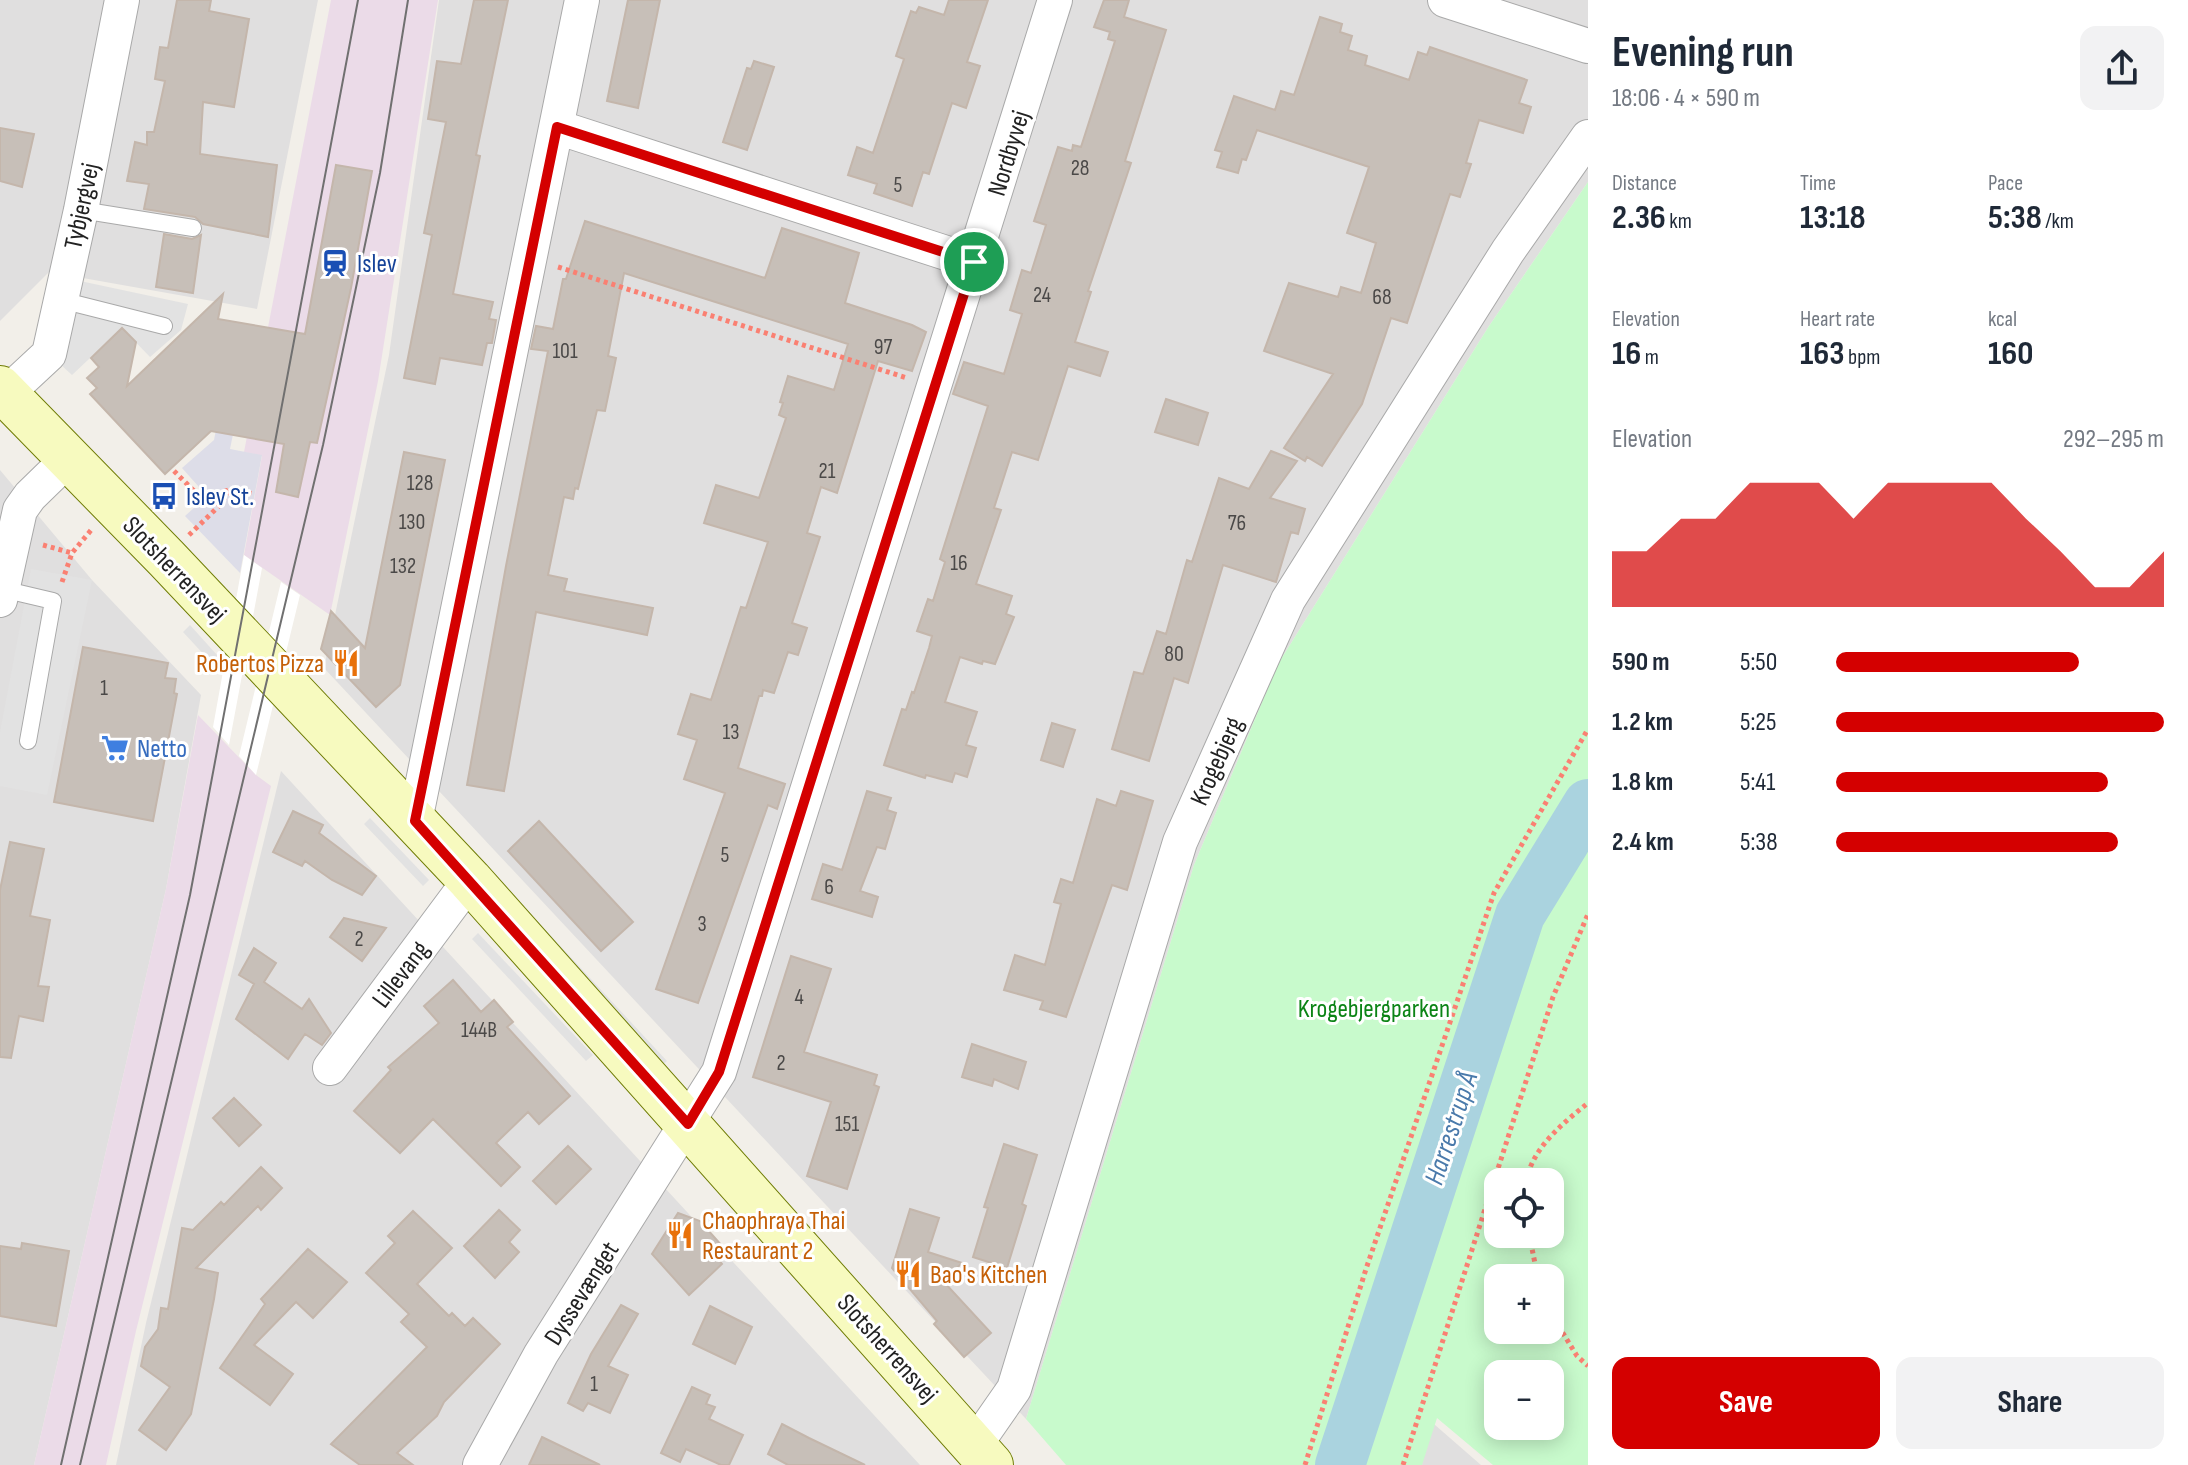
<!DOCTYPE html>
<html lang="en">
<head>
<meta charset="utf-8">
<style>
  :root { --surface:#fff; --page:#f2f2f3; --text:#1f2937; --muted:#747a83; --accent:#d40000 }
  body { margin:0; font-family:"Sofia Sans Condensed",sans-serif; background:var(--page); color:var(--text); height:100vh; display:flex; flex-direction:column; font-size:30px; white-space:nowrap }
  * { box-sizing:border-box; margin:0 }
  p { font-size:26px; color:var(--muted) }
  .icon { flex:none; width:44px; height:44px; fill:none; stroke:currentColor; stroke-width:2; stroke-linecap:round; stroke-linejoin:round }
  .map { position:relative; flex:1; overflow:hidden }
  .details { display:flex; flex-direction:column; background:var(--surface); width:600px }
  .details>* { flex:none }
  .controls { position:absolute; left:1484px; top:1168px; display:grid; gap:16px }
  .controls a { display:grid; place-items:center; width:80px; height:80px; border-radius:16px; background:var(--surface); box-shadow:0 4px 20px #0003; font-size:40px }
  .pin { position:absolute; display:grid; place-items:center; width:68px; height:68px; color:#fff; margin:-34px; border:4px solid #fff; border-radius:50%; box-shadow:0 2px 8px #0007 }
  .round { display:grid; place-items:center; flex:none; width:84px; height:84px; border-radius:16px; background:var(--page) }
  .headline { display:flex; align-items:center; justify-content:space-between; height:136px; padding:0 24px }
  h1 { font-size:44px; font-weight:700; line-height:60px }
  .metrics { display:grid; grid-template-columns:repeat(3,1fr); gap:12px; height:136px; padding:8px 24px }
  .metrics div { display:grid; align-content:center }
  .metrics b { font-size:34px; font-weight:700 }
  .metrics small { font-size:22px; font-weight:400 }
  .metrics p { font-size:22px }
  .chart { height:224px; padding:16px 24px }
  .chart p { display:flex; justify-content:space-between }
  .chart svg { width:100%; height:144px; margin-top:8px; fill:var(--accent); opacity:.7 }
  .cta { display:flex; gap:16px; margin-top:auto; padding:16px 24px }
  .cta a { flex:1; height:92px; border-radius:16px; background:var(--accent); color:#fff; font-size:32px; font-weight:700; line-height:92px; text-align:center }
  .cta a+a { background:var(--page); color:var(--text) }
  ul { padding:0 24px; list-style:none; font-size:26px }
  li { display:grid; grid-template-columns:128px 96px 1fr; align-items:center; height:60px }
  li i { height:20px; border-radius:10px; background:var(--accent) }
  main { display:flex; flex:1; min-height:0 }
  .map>svg:first-child { display:block }
</style>
</head>
<body>
<main>
<div class="map">
<svg width="1588" height="1465" viewBox="0 0 1588 1465">
  <rect width="100%" height="100%" fill="#f2efe9"/>
  <!-- residential -->
  <path fill="#e0dfdf" d="M0 0H318L257 309 49 272 0 321Z
    M439 0H1588V182L1489 326 1278 664 1194 865 1026 1419 324 668 389 355Z
    M0 470 92 580 201 695 166 889 34 1465H0Z
    M281 771 920 1465H116L146 1323Z
    M1427 1418 1481 1465H1414Z"/>
  <!-- industrial -->
  <path fill="#ebdbe8" d="M331 0H438L378 381 330 615 244 555 262 456 244 452Z
    M198 715 256 775 271 786 136 1331 106 1465H34L166 889Z"/>
  <!-- park -->
  <path fill="#c8facc" fill-rule="evenodd" d="M1588 182V1465H1493L1437 1418 1422 1465H1066L1026 1419 1194 865 1278 664 1489 326ZM1498 1182H1550V1234H1498ZM1498 1278H1550V1330H1498ZM1498 1374H1550V1426H1498Z"/>
  <!-- parking -->
  <path fill="#e2e2e2" d="M66 278 188 304 181 330 150 357 122 328 72 375 49 354Z
    M31 569 92 580 47 795 0 786V732Z
    M190 625 226 665 219 671 183 632Z
    M370 818 429 880 423 886 364 824Z
    M514 896 667 1061 660 1067 508 901Z
    M478 933 593 1055 586 1061 472 939Z"/>
  <!-- plaza -->
  <path fill="#dddde8" d="M231 352 249 356 230 449 262 455 240 573 185 516 207 496 182 468 214 440Z"/>
  <!-- pier -->
  <path fill="#fff" d="M244 555 262 568 229 745 213 727Z
    M281 582 300 595 256 775 239 756Z"/>
  <g fill="none" stroke-linecap="round" stroke-linejoin="round">
    <!-- river -->
    <path stroke="#aad3df" stroke-width="50" d="M1340 1465 1520 915 1588 804"/>
  </g>
  <!-- building -->
  <path fill="#c7bfb8" stroke="#c4b6ab" stroke-width="2" d="M177 0H211L209 11 249 19 234 107 203 102 200 154 277 165 268 237 203 224 195 217 144 209 149 184 127 181 135 142 147 145V132H154L165 81 155 79 160 47 168 48Z
    M474 0H508L476 155 480 156 453 294 493 302 489 319 496 320 492 343H487L482 365 440 358 435 384 404 378 432 235 424 233 446 122 428 119 437 61 461 64Z
    M628 0H660L638 108 607 101Z
    M949 0H988L967 62 980 66 966 108 952 103 929 174 923 172 912 206 874 193 877 184 848 175 857 147 873 153 904 59 896 56 911 11 916 13 919 7 944 15Z
    M1104 0H1129L1124 17 1166 30 1125 161 1131 163 1088 291 1091 292 1075 342 1108 352 1100 376 1068 366 1038 460 1012 452 994 508 1001 510 976 584 1012 596 1006 614 1014 617 995 664 983 661 982 664 960 657 945 702 977 712 966 745 976 748 967 777 955 773 952 782 926 775 925 778 884 765 902 709 906 710 912 692 914 693 929 648 932 636 917 631 928 599 933 601 945 562 940 559 988 406 953 394 964 362 1004 374 1022 314 1010 310 1022 270 1031 273 1046 225 1034 221 1058 147 1072 151 1073 145 1081 147 1115 41 1108 39 1110 32 1094 27Z
    M1320 17 1342 24 1340 32 1352 36 1348 50 1367 56 1365 65 1409 80 1418 52 1427 55 1430 47 1527 80 1519 103 1531 107 1523 133 1479 120 1466 163 1471 164 1460 197 1450 194 1407 323 1391 318 1362 404 1322 466 1307 457 1305 461 1284 448 1333 374 1264 351 1289 283 1338 297 1341 287 1361 293 1376 243 1347 233 1369 167 1257 130 1246 160 1242 159 1238 173 1217 167 1222 152 1215 150 1234 96 1275 110 1281 91 1294 95Z
    M754 61 774 67 747 150 723 142 747 68 751 69Z
    M0 128 34 134 22 187 0 181Z
    M336 165 372 171 351 288 317 443 310 442 298 497 276 492 284 444 211 431 165 474 90 394 97 388 87 378 99 367 91 358 122 328 136 342 127 386 223 294 218 319 305 334Z
    M585 221 765 278 782 228 813 238 859 253 845 303 912 325 926 332 912 371 878 361 837 493 821 487 807 533 820 537 792 623 807 628 798 655 788 652 774 693 763 690 762 696H759L738 768 785 784 777 809 768 805 698 1003 656 989 725 793 684 779 697 740 678 734 691 694 711 700 741 607 746 608 768 542 704 523 716 485 759 498 786 418 779 415 783 403 780 402 788 376 834 390 848 344 624 273 608 356 616 358 605 411 597 410 578 489 575 488 573 499 564 497 548 575 567 579 564 591 653 608 647 635 536 612 504 791 467 785 506 566 548 351 531 349 536 326 553 329 563 279H566Z
    M164 234 192 239 201 235 193 293 156 287Z
    M1166 399 1208 413 1198 445 1155 432Z
    M1271 451 1297 461 1270 498 1305 509 1298 534 1291 532 1276 582 1223 565 1188 683 1174 678 1149 761 1112 749 1134 672 1143 674 1157 631 1166 634 1187 560 1192 562 1219 478 1249 489Z
    M404 452 445 460 400 685 376 707 321 649 331 611 365 648Z
    M83 647 168 663 165 678 176 679 174 693 177 694 153 821 54 802Z
    M1052 723 1075 730 1063 767 1041 760Z
    M867 791 891 798 887 810 896 813 885 849 877 847 860 891 878 897 872 917 812 899 823 864 842 870Z
    M1121 791 1153 801 1127 890 1112 885 1066 1017 1040 1009 1043 1001 1004 990 1015 955 1045 965 1061 904 1054 902 1061 879 1073 883 1097 799 1116 806Z
    M293 811 323 825 319 833 376 876 362 895 332 880 305 861 302 866 273 852Z
    M539 821 633 922 601 951 508 851Z
    M10 842 44 849 30 916 50 920 38 986 49 987 43 1021 19 1016 11 1058 0 1057V890Z
    M344 918 386 928 362 961 330 937Z
    M254 948 276 963 264 982 302 1009 309 999 331 1033 322 1045 305 1034 288 1059 236 1019 254 984 239 975Z
    M791 956 831 969 804 1052 877 1075 874 1085 879 1087 847 1189 807 1176 831 1102 753 1077Z
    M453 980 481 1012 494 1000 513 1022 507 1027 570 1096 539 1124 528 1112 496 1143 520 1167 501 1186 433 1119 400 1153 354 1111 391 1070 388 1067 439 1023 424 1006Z
    M972 1044 1026 1062 1018 1089 994 1079 992 1086 962 1077Z
    M234 1098 261 1125 239 1146 213 1118Z
    M1004 1144 1037 1155 1022 1204 1026 1206 1007 1268 973 1257 988 1208 984 1207Z
    M568 1146 591 1169 556 1204 533 1181Z
    M261 1167 282 1188 261 1210 258 1206 196 1268 218 1273 214 1299 191 1414 166 1450 139 1430 170 1387 141 1366 145 1347 158 1329 161 1308 168 1309 182 1228 193 1230 221 1202 224 1205Z
    M910 1209 939 1218 928 1252 962 1263 943 1281 991 1333 964 1357 934 1324 937 1321 892 1268Z
    M499 1210 520 1230 509 1242 519 1252 495 1278 464 1246Z
    M413 1211 452 1248 417 1284 449 1316 452 1313 465 1326 473 1318 500 1344 444 1402 437 1416 397 1453 413 1465H360L331 1444 427 1347 401 1322 409 1314 366 1273 395 1243 388 1236Z
    M678 1213 700 1221 723 1247 715 1255 722 1264 689 1295 652 1254Z
    M22 1243 69 1251 56 1326 0 1316V1246L21 1249Z
    M308 1249 347 1282 313 1318 296 1302 254 1345 293 1374 270 1405 220 1368 265 1304 261 1299Z
    M621 1305 638 1314 608 1366 628 1375 610 1413 588 1403 583 1411 568 1403 591 1354Z
    M710 1306 752 1327 735 1364 693 1344Z
    M692 1387 710 1395 706 1404 715 1407 709 1419 743 1435 729 1465H721L686 1449 680 1462 661 1453Z
    M782 1424 809 1438 865 1465H788L768 1454Z
    M542 1437 600 1465H529Z"/>
  <g fill="none" stroke-linecap="round" stroke-linejoin="round">
    <!-- lane casing -->
    <g stroke="#a9a9a9" stroke-width="18">
      <path id="lane" d="M81 210 193 228
        M61 300 164 326
        M2 589 53 601 28 741"/>
    </g>
    <!-- street casing -->
    <g stroke="#a9a9a9" stroke-width="36">
      <path id="street" d="M1445 0 1588 46
        M557 127 974 262
        M6 394 49 354 81 210 122 0
        M0 600 20 510 30 496 68 459
        M415 821 582 0
        M330 1068 470 880
        M975 1445 1014 1389 1180 842 1288 600 1508 251 1588 137
        M480 1465 541 1354 719 1072 1055 0"/>
    </g>
    <!-- secondary casing -->
    <g stroke="#707d05" stroke-width="46">
      <path id="secondary" d="M0 388 167 559 470 880 991 1465"/>
    </g>
    <!-- path -->
    <path stroke="#fa8072" stroke-width="5" stroke-dasharray="4 4" stroke-linecap="butt" d="M558 267 907 378
      M174 471 203 500 231 489 254 494
      M189 535 218 507 231 489
      M43 545 72 553
      M62 582 72 553 92 529
      M1526 1182C1532 1148 1562 1124 1588 1103
      M1489 1192 1498 1199
      M1529 1234 1538 1278
      M1550 1312 1577 1356 1588 1366
      M1305 1465 1366 1269 1494 893 1588 729
      M1403 1465 1553 997 1588 914"/>
    <!-- lane -->
    <use href="#lane" stroke="#fff" stroke-width="16"/>
    <!-- street -->
    <use href="#street" stroke="#fff" stroke-width="34"/>
    <!-- secondary -->
    <use href="#secondary" stroke="#f7fabf" stroke-width="44"/>
    <!-- tram -->
    <path stroke="#707070" stroke-width="2" d="M61 1465 190 895 358 0
      M80 1465 323 445 380 173 408 0"/>
  </g>
  <g fill="none" stroke-linecap="round" stroke-linejoin="round">
    <!-- route casing -->
    <g stroke="#fff" stroke-width="16">
      <path id="route" d="M557 127 974 262 719 1072 688 1124 415 821Z"/>
    </g>
    <!-- route -->
    <use href="#route" stroke="#d40000" stroke-width="10"/>
  </g>
  <!-- icons -->
  <defs>
    <g id="station-bare" transform="scale(2.16)"><path d="M-3-6H3Q5-6 5-4V2Q5 4 3 4L4.5 6H3L1.5 4h-3L-3 6H-4.5L-3 4Q-5 4-5 2V-4Q-5-6-3-6ZM-3.5-4v3h7v-3ZM-3.5 1v1.5H-2V1ZM2 1v1.5H3.5V1Z" fill="#1a4fb4" stroke="#fff" stroke-width="2.5" paint-order="stroke"/></g>
    <g id="bus-bare" transform="scale(2.16)"><path d="M-5-6H5V4H4V6H2V4H-2V6H-4V4H-5ZM-3.5-4V0h7V-4ZM-3.5 1.2v1.5H-2V1.2ZM2 1.2v1.5H3.5V1.2Z" fill="#1a4fb4" stroke="#fff" stroke-width="2.5" paint-order="stroke"/></g>
    <g id="restaurant-bare" transform="scale(2.16)"><path d="M-5-6h1v4h1v-4h1v4h1v-4h1v5L-1.5 .5V6h-2V.5L-5-1ZM5-6V6H3V1.5H1.5Q1.5-4 5-6Z" fill="#e8710a" stroke="#fff" stroke-width="2.5" paint-order="stroke"/></g>
    <g id="supermarket-bare" transform="scale(2.16)"><path d="M-6-5.5h2.5l.6 2H6L4.5 2H-2.5L-4.4-4H-6ZM-1.5 3.2a1.3 1.3 0 1 0 .1 0ZM3 3.2a1.3 1.3 0 1 0 .1 0Z" fill="#3f7fe0" stroke="#fff" stroke-width="2.5" paint-order="stroke"/></g>
  </defs>
  <g fill-rule="evenodd">
    <use href="#station-bare" x="335" y="263"/>
    <use href="#bus-bare" x="164" y="496"/>
    <use href="#restaurant-bare" x="346" y="663"/>
    <use href="#supermarket-bare" x="115" y="748"/>
    <use href="#restaurant-bare" x="680" y="1235"/>
    <use href="#restaurant-bare" x="908" y="1274"/>
  </g>
  <g text-anchor="middle" stroke-width="6" stroke-linejoin="round" paint-order="stroke">
    <!-- number labels -->
    <g font-size="22" fill="#4b4948">
      <text x="1080" y="175">28</text>
      <text x="898" y="192">5</text>
      <text x="1042" y="302">24</text>
      <text x="1382" y="304">68</text>
      <text x="883" y="354">97</text>
      <text x="565" y="358">101</text>
      <text x="827" y="478">21</text>
      <text x="420" y="490">128</text>
      <text x="412" y="529">130</text>
      <text x="1237" y="530">76</text>
      <text x="959" y="570">16</text>
      <text x="403" y="573">132</text>
      <text x="1174" y="661">80</text>
      <text x="104" y="695">1</text>
      <text x="731" y="739">13</text>
      <text x="725" y="862">5</text>
      <text x="829" y="894">6</text>
      <text x="702" y="931">3</text>
      <text x="359" y="946">2</text>
      <text x="799" y="1004">4</text>
      <text x="479" y="1037">144B</text>
      <text x="781" y="1070">2</text>
      <text x="847" y="1131">151</text>
      <text x="594" y="1391">1</text>
    </g>
    <!-- street labels -->
    <g font-size="26" fill="#222" stroke="#fff">
      <text transform="translate(1008 153) rotate(-73)" y="9">Nordbyvej</text>
      <text transform="translate(81 206) rotate(-78)" y="9">Tybjergvej</text>
      <text transform="translate(175 569) rotate(46)" y="9">Slotsherrensvej</text>
      <text transform="translate(1216 761) rotate(-66)" y="9">Krogebjerg</text>
      <text transform="translate(400 974) rotate(-53)" y="9">Lillevang</text>
      <text transform="translate(581 1293) rotate(-58)" y="9">Dyssevænget</text>
      <text transform="translate(888 1348) rotate(48)" y="9">Slotsherrensvej</text>
    </g>
    <!-- transit labels -->
    <g font-size="26" fill="#164399" stroke="#fff" text-anchor="start">
      <text x="357" y="272">Islev</text>
      <text x="186" y="505">Islev St.</text>
    </g>
    <!-- food labels -->
    <g font-size="26" fill="#c56008" stroke="#fff" text-anchor="start">
      <text x="324" y="672" text-anchor="end">Robertos Pizza</text>
      <text x="702" y="1229">Chaophraya Thai<tspan x="702" dy="30">Restaurant 2</tspan></text>
      <text x="930" y="1283">Bao's Kitchen</text>
    </g>
    <!-- shop labels -->
    <g font-size="26" fill="#366cbe" stroke="#fff" text-anchor="start">
      <text x="137" y="757">Netto</text>
    </g>
    <!-- park labels -->
    <g font-size="26" fill="#0c8416" stroke="#fff">
      <text x="1374" y="1017">Krogebjergparken</text>
    </g>
    <!-- water labels -->
    <g font-size="28" font-style="italic" fill="#4a7aab" stroke="#fff">
      <text transform="translate(1450 1128) rotate(-72)" y="10">Harrestrup Å</text>
    </g>
  </g>
</svg>
<div class="controls">
<a><svg class="icon" aria-label="locate" viewBox="0 0 24 24"><circle cx="12" cy="12" r="6"/><path d="M12 2v4M12 18v4M2 12h4M18 12h4"/></svg></a>
<a>+</a>
<a>−</a>
</div>
<div class="pin" style="left:974px;top:262px;background:#1e9e55"><svg class="icon" aria-label="arrive" viewBox="0 0 24 24"><path d="M6 21V4h12l-3 4 3 4H6"/></svg></div>
</div>
<section class="details">
<div class="headline"><div><h1>Evening run</h1><p>18:06 · 4 × 590 m</p></div><a class="round"><svg class="icon" aria-label="share" viewBox="0 0 24 24"><path d="M12 15V3M7 8l5-5 5 5M5 13v7h14v-7"/></svg></a></div>
<div class="metrics">
<div><p>Distance</p><b>2.36<small> km</small></b></div>
<div><p>Time</p><b>13:18</b></div>
<div><p>Pace</p><b>5:38<small> /km</small></b></div>
</div>
<div class="metrics">
<div><p>Elevation</p><b>16<small> m</small></b></div>
<div><p>Heart rate</p><b>163<small> bpm</small></b></div>
<div><p>kcal</p><b>160</b></div>
</div>
<div class="chart"><p><span>Elevation</span>292–295 m</p>
<svg viewBox="0 0 160 44" preserveAspectRatio="none"><path d="M0 44V27L10 27L20 17L30 17L40 6L50 6L60 6L70 17L80 6L90 6L100 6L110 6L120 17L130 27L140 38L150 38L160 27V44z"/></svg>
</div>
<ul>
<li><b>590 m</b>5:50<i style="width:74%"></i></li>
<li><b>1.2 km</b>5:25<i style="width:100%"></i></li>
<li><b>1.8 km</b>5:41<i style="width:83%"></i></li>
<li><b>2.4 km</b>5:38<i style="width:86%"></i></li>
</ul>
<div class="cta"><a>Save</a><a>Share</a></div>
</section>
</main>
</body>
</html>
